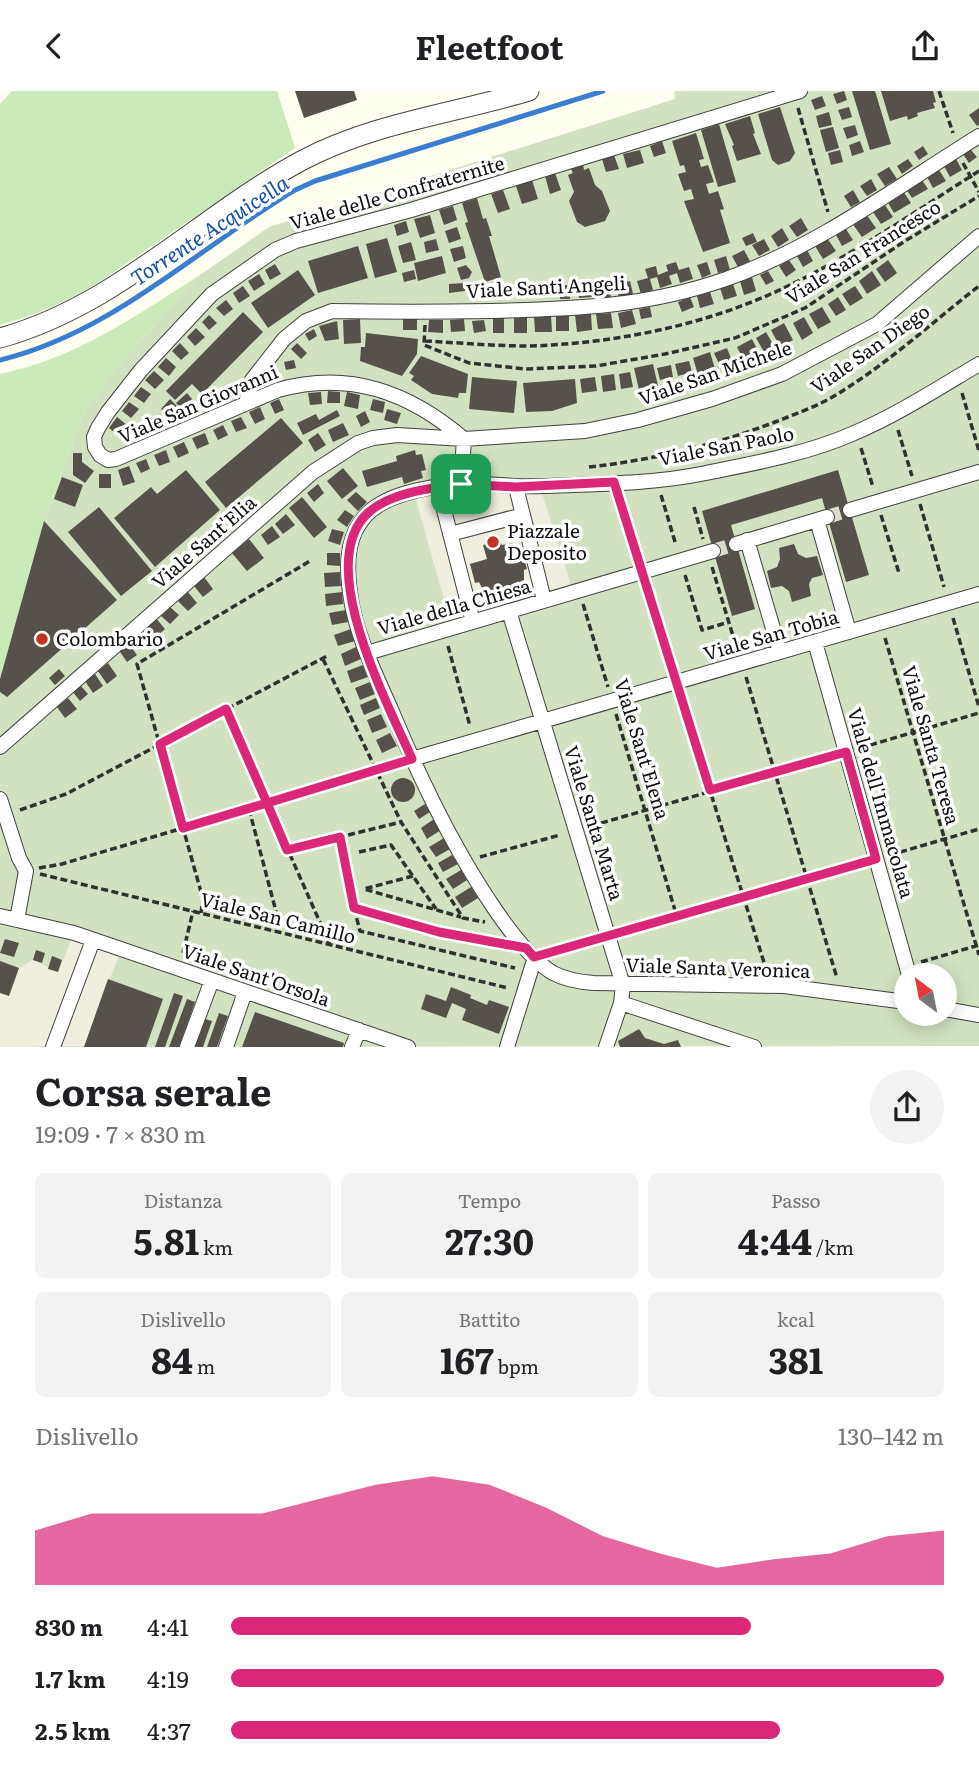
<!DOCTYPE html>
<html lang="it">
<head>
<meta charset="utf-8">
<style>
  :root { --surface:#fff; --page:#f2f2f2; --text:#202124; --muted:#757577; --accent:#db2777 }
  body { margin:0; font-family:Literata,serif; background:var(--page); color:var(--text); height:100vh; display:flex; flex-direction:column; font-size:26px; white-space:nowrap }
  * { box-sizing:border-box; margin:0 }
  p { font-size:23px; color:var(--muted) }
  .icon { flex:none; width:38px; height:38px; fill:none; stroke:currentColor; stroke-width:2; stroke-linecap:round; stroke-linejoin:round }
  .map { position:relative; height:956px; overflow:hidden }
  .sheet { display:flex; flex-direction:column; background:var(--surface); flex:1 }
  .sheet>* { flex:none }
  .needle { width:46px; rotate:328deg }
  .controls { position:absolute; left:894px; top:872px; display:grid; gap:14px }
  .controls a { display:grid; place-items:center; width:63px; height:63px; border-radius:50%; background:var(--surface); box-shadow:0 4px 18px #0003; font-size:35px }
  .pin { position:absolute; display:grid; place-items:center; width:60px; height:60px; color:#fff; margin:-30px; border-radius:14px; box-shadow:0 4px 10px #0006 }
  .round { display:grid; place-items:center; flex:none; width:74px; height:74px; border-radius:37px; background:var(--page) }
  .head { display:flex; align-items:center; justify-content:space-between; height:119px; padding:0 35px }
  h1 { font-size:38px; font-weight:700; line-height:52px }
  .figures { display:grid; grid-template-columns:repeat(3,1fr); gap:10px; height:119px; padding:7px 35px }
  .figures div { display:grid; align-content:center; border-radius:10px; background:var(--page); text-align:center }
  .figures b { font-size:35px; font-weight:700 }
  .figures small { font-size:19px; font-weight:400 }
  .figures p { font-size:19px }
  .chart { height:196px; padding:14px 35px }
  .chart p { display:flex; justify-content:space-between }
  .chart svg { width:100%; height:126px; margin-top:7px; fill:var(--accent); opacity:.7 }
  ul { padding:0 35px; list-style:none; font-size:23px }
  li { display:grid; grid-template-columns:112px 84px 1fr; align-items:center; height:52px }
  li i { height:18px; border-radius:9px; background:var(--accent) }
  header { display:flex; justify-content:space-between; align-items:center; height:91px; padding:0 35px; background:var(--surface); font-size:32px; font-weight:700 }
  .map>svg:first-child { display:block }
</style>
</head>
<body>
<header><svg class="icon" aria-label="back" viewBox="0 0 24 24"><path d="M15 5l-7 7 7 7"/></svg>Fleetfoot<svg class="icon" aria-label="share" viewBox="0 0 24 24"><path d="M12 15V3M7 8l5-5 5 5M5 13v7h14v-7"/></svg></header>
<div class="map">
<svg width="979" height="956" viewBox="0 0 979 956">
  <rect width="100%" height="100%" fill="#fffef0"/>
  <!-- green -->
  <path fill="#cbeab9" d="M12 0H277L295 57 98 192C68 210 34 225 0 234V13Z
    M200 184 119 274 84 321 44 430 0 588V283C75 268 137 224 200 184Z"/>
  <!-- cemetery -->
  <path fill="#d2e2c0" fill-rule="evenodd" d="M676 0H979V955L0 956V588L44 430 84 321 119 274 200 184 269 136 675 8 674 1ZM906 884H945V922H906Z"/>
  <!-- plaza -->
  <path fill="#f0eede" d="M540 396 573 501 452 537 414 402Z
    M74 842 121 859 84 955 0 956V902L9 905 19 877 33 869 58 881Z"/>
  <g fill="none" stroke-linecap="round" stroke-linejoin="round">
    <!-- stream -->
    <path stroke="#397ed0" stroke-width="5" d="M0 269C112 242 197 158 293 100L315 90 603 0"/>
  </g>
  <!-- building -->
  <path fill="#57514b" d="M295 0H354L357 9 304 27Z
    M844 0 847 9 837 13 833 3Z
    M852 0H875L891 53 870 59Z
    M881 0H933L936 11 933 12 935 17 917 22 918 25 908 29 907 25 890 30Z
    M822 5 826 15 815 19 811 9Z
    M780 16 795 62 790 70 778 74 772 69 758 23Z
    M849 16 852 26 842 29 838 19Z
    M979 17V34L977 35 969 24Z
    M829 21 832 34 819 37 816 25Z
    M750 25 755 42 753 43 761 63 737 70 732 55 734 54 725 33Z
    M719 33 736 91 718 96 701 39Z
    M855 34 858 44 847 48 843 37Z
    M833 36 839 57 826 61 820 39Z
    M696 42 704 68 699 69 701 76 708 74 714 91 706 93 709 103 718 100 724 118 720 119 730 152 703 161 684 110 694 108 691 98 684 100 678 83 686 81 684 74 680 75 672 50Z
    M662 50 666 62 654 66 650 55Z
    M860 50 864 61 852 65 849 54Z
    M923 55 928 63 919 69 914 61Z
    M970 58 977 66 969 72 963 63Z
    M640 59 644 72 627 77 623 63Z
    M840 59 843 71 831 74 828 62Z
    M614 64 619 78 606 81 602 68Z
    M908 68 913 75 902 83 897 75Z
    M956 68 962 79 950 86 944 75Z
    M583 73 584 79 589 77 595 94 602 100 610 120 605 130 585 136 577 131 569 110 574 101 568 84 573 82 571 78Z
    M889 76 897 88 885 95 877 83Z
    M939 79 946 90 933 97 927 86Z
    M555 82 561 99 550 103 545 85Z
    M871 88 877 99 867 105 860 95Z
    M532 89 538 108 522 113 516 95Z
    M922 89 928 98 912 107 906 98Z
    M503 99 510 118 498 122 491 103Z
    M853 99 860 111 851 116 844 105Z
    M903 100 911 112 894 122 887 110Z
    M477 107 483 128 486 127 492 145H489L501 186 485 191 465 132 468 131 462 112Z
    M885 114 893 126 881 133 873 121Z
    M453 115 457 129 444 134 439 119Z
    M866 123 876 137 862 146 852 132Z
    M430 124 435 142 420 147 414 128Z
    M801 127 808 139 797 146 789 135Z
    M406 130 409 141 397 145 394 134Z
    M457 136 461 148 449 152 445 140Z
    M782 137 789 149 778 156 771 145Z
    M846 138 853 149 842 155 836 144Z
    M753 142 757 151 746 155 742 147Z
    M387 147 397 181 375 187 366 153Z
    M827 147 836 160 823 168 815 155Z
    M436 148 439 159 426 162 424 151Z
    M764 148 770 159 759 165 752 154Z
    M411 151 416 169 403 172 398 155Z
    M358 155 368 187 318 202 308 170Z
    M463 155 466 167 454 171 450 158Z
    M744 159 750 170 738 176 732 165Z
    M807 159 813 170 803 176 797 165Z
    M442 165 446 182 418 190 414 172Z
    M726 165 730 179 718 182 714 169Z
    M789 169 796 179 786 186 779 175Z
    M888 169 897 182 885 191 876 178Z
    M676 171 679 179 689 176 693 188 680 192 677 182 669 185 672 193 660 197 657 186 650 188 653 199 641 203 637 190 648 187 645 178 656 175 658 184 668 180 666 174Z
    M707 171 711 183 702 187 697 174Z
    M275 173 281 183 270 189 265 179Z
    M466 174 472 181 469 187 461 189 457 177Z
    M298 179 315 204 268 237 251 212Z
    M414 179 416 188 404 191 402 182Z
    M768 180 774 190 766 194 760 184Z
    M872 180 881 194 867 203 859 190Z
    M259 183 265 193 254 200 248 190Z
    M752 186 756 200 744 204 740 190Z
    M479 190 480 199 467 200 466 191Z
    M630 190 633 203 619 207 616 193Z
    M464 192 465 200 449 202V193Z
    M609 192 611 207 599 208 598 194Z
    M590 193 592 206 579 207 578 195Z
    M733 193 737 205 724 209 720 197Z
    M559 194H569L570 208H560Z
    M243 195 250 205 239 212 233 202Z
    M855 195 863 207 850 215 842 203Z
    M497 196H515V204L497 205Z
    M710 201 714 213 700 217 697 205Z
    M690 206 694 216 682 221 678 211Z
    M838 206 846 219 836 225 828 213Z
    M226 209 233 218 224 225 216 217Z
    M650 216 652 226 641 228 639 218Z
    M822 216 831 231 818 238 809 223Z
    M632 219 636 233 621 237 618 222Z
    M243 221 263 241 202 303 192 293 175 309 166 300Z
    M611 222 613 237 598 238 596 223Z
    M591 223 592 239 577 241 575 224Z
    M209 224 217 232 209 239 202 231Z
    M556 224H569V240H556Z
    M551 225 552 241H535L534 226Z
    M514 226H527V242H514Z
    M804 226 813 242 802 249 793 232Z
    M403 227H417V239H403Z
    M493 227H504V242H493Z
    M360 228 361 252 344 253 343 229Z
    M464 228 465 240 451 241 450 229Z
    M429 229H443V242L428 241Z
    M484 229 486 240 474 242 472 230Z
    M337 230 339 248 325 250 319 235Z
    M784 232 793 249 780 256 771 239Z
    M196 237 205 246 195 255 187 246Z
    M314 238 317 245 309 250 305 243Z
    M766 241 774 255 764 261 756 247Z
    M366 242 418 248 417 263 402 285 360 270 361 256H365Z
    M752 248 759 262 744 270 737 256Z
    M180 252 189 262 181 269 172 260Z
    M297 252 307 262 301 268 291 258Z
    M727 257 732 270 720 275 714 262Z
    M710 261 715 278 698 284 693 267Z
    M421 265 468 283 466 302H459L458 307 432 303 411 289 414 285 409 282Z
    M166 267 176 276 169 285 158 276Z
    M294 269 296 277 286 279 284 271Z
    M689 270 692 281 678 285 675 273Z
    M653 273 658 295 639 299 634 277Z
    M671 274 673 286 660 289 657 277Z
    M154 280 164 289 155 298 145 289Z
    M630 281 633 296 621 298 619 283Z
    M614 283 616 299 603 301 601 285Z
    M472 286 517 290 514 322 469 318Z
    M595 286 597 300 582 302 580 288Z
    M575 288 577 312 552 320 526 321 523 292Z
    M141 296 151 303 144 312 134 305Z
    M328 300 340 301V312H327Z
    M321 301 322 313 310 314 308 302Z
    M347 301 360 304 358 318 344 315Z
    M187 302 192 308 182 318 176 312Z
    M170 308 177 315 167 324 161 318Z
    M279 308 284 319 275 323 270 312Z
    M373 308 385 311 383 322 370 319Z
    M129 311 139 318 131 327 122 320Z
    M260 316 265 328 255 333 249 321Z
    M387 318 401 322 397 333 384 329Z
    M337 319 340 325 303 344 297 332 316 323 319 329Z
    M365 320 370 331 361 336 356 325Z
    M117 326 127 334 119 345 109 337Z
    M241 326 247 337 236 341 231 330Z
    M281 327 303 352 226 417 205 391Z
    M343 332 349 344 333 351 328 339Z
    M223 334 228 344 218 349 213 339Z
    M205 342 209 353 197 358 192 347Z
    M318 342 326 354 315 361 308 349Z
    M184 351 189 362 178 367 173 356Z
    M166 359 170 371 159 375 154 364Z
    M415 359 416 364 422 363 426 379 421 380 423 387 404 393 402 386 367 396 362 380 397 370 396 365Z
    M73 362H82V371L94 380 85 392 73 384Z
    M146 368 150 378 141 382 136 372Z
    M129 375 135 391 123 395 118 379Z
    M343 377 358 395 342 408 327 390Z
    M186 379 220 419 155 476 114 427 151 396 157 403Z
    M838 379 869 484 846 491 822 407 731 434 755 518 732 525 702 420Z
    M99 383H111V397H99Z
    M62 386 83 394 75 416 54 408Z
    M318 393 324 402 314 411 307 402Z
    M356 401 367 411 358 420 347 409Z
    M302 406 327 436 314 447 289 417Z
    M99 416 152 480 121 505 68 441Z
    M345 419 354 425 347 436 337 429Z
    M286 423 295 434 283 443 275 433Z
    M44 430 117 509 7 606 0 601V588Z
    M272 435 280 446 268 454 261 444Z
    M332 438 344 441 340 454 328 450Z
    M249 448 264 467 247 480 232 462Z
    M500 449 502 454 512 452 518 460 522 459 527 478 524 479V489L516 499 499 505 497 503 483 499 479 491 475 492 470 473 487 468 483 454Z
    M794 453 798 463 806 467 817 465 823 484 812 487 809 493 811 505 792 511 789 500 782 495 771 497 767 480 777 476 780 468 779 457Z
    M327 462H340V475L327 474Z
    M340 481 341 495 325 496 324 482Z
    M204 486 213 498 203 506 194 495Z
    M188 501 197 512 188 520 178 510Z
    M342 501 343 513 326 515 325 503Z
    M169 515 179 524 170 533 160 524Z
    M346 519 348 531 332 534 329 522Z
    M155 526 165 538 156 546 146 534Z
    M139 538 149 552 140 559 129 546Z
    M351 538 355 550 338 555 334 544Z
    M127 551 137 564 127 571 118 558Z
    M356 556 361 568 345 575 341 563Z
    M108 572 117 585 107 593 98 580Z
    M363 574 368 586 351 592 347 580Z
    M59 578 65 585 55 594 49 587Z
    M95 583 103 595 93 602 85 590Z
    M370 591 375 603 360 609 355 597Z
    M81 595 88 603 80 610 73 601Z
    M68 607 77 618 65 627 57 616Z
    M376 607 380 617 364 624 360 614Z
    M381 623 387 636 372 642 367 629Z
    M390 642 397 655 382 662 376 649Z
    M391 699a12 12 0 1 1 24 0a12 12 0 1 1-24 0Z
    M425 713 430 721 419 728 414 720Z
    M434 728 441 739 427 748 421 737Z
    M444 747 450 758 436 766 429 756Z
    M452 764 458 773 443 781 438 772Z
    M461 779 467 789 453 798 446 788Z
    M471 796 478 807 462 817 455 806Z
    M5 848 19 852 14 866 0 862Z
    M36 859 45 862 42 872 33 869Z
    M52 865 62 869 58 881 48 878Z
    M0 870 19 877 9 905 0 902Z
    M108 888 163 908 146 956H84Z
    M451 896 471 904 470 907 487 914 489 909 509 916 499 943 462 929 466 918 452 912 446 927 421 918 426 903 446 910Z
    M174 902 183 905 165 956H155Z
    M187 908 195 911 179 956H169Z
    M255 921 344 952 343 956H242Z
    M219 922 228 925 217 956H207Z
    M205 928 212 930 203 956H195Z
    M639 938 645 947 664 953 678 949 681 956H620L618 950Z"/>
  <g fill="none" stroke-linecap="round" stroke-linejoin="round">
    <!-- pedestrian-tunnel -->
    <path stroke="#dbdace" stroke-width="14" stroke-dasharray="14 7" stroke-linecap="butt" d="M827 426 850 419
      M713 460 736 453"/>
    <!-- pedestrian casing -->
    <g stroke="#424242" stroke-width="16">
      <path id="pedestrian" d="M246 312 252 289 284 248 306 230 332 220C385 221 438 221 491 220 574 218 646 216 726 188 817 156 898 95 979 45
        M461 393 464 348C409 301 349 279 278 299L116 368 108 369 100 364 95 356 94 346 98 337 108 321 141 279 212 203 275 159 296 150 411 119 800 0
        M438 396 473 531
        M516 396 544 509
        M850 419 979 381
        M817 429 849 541
        M450 443 523 424
        M747 449 780 561
        M736 453 827 426
        M509 520 623 894 621 912 606 956
        M815 551 909 884
        M367 562 713 460
        M0 656 313 381 358 352 373 347 397 344 464 348 585 340 638 329 712 308 782 283 877 233 979 145
        M412 668 979 503
        M0 708 19 767 26 780 17 829
        M0 825 74 842 408 956
        M906 911 784 895 594 892C579 891 566 889 553 882 516 860 470 781 449 742 427 701 408 659 390 616 374 580 355 541 350 502 347 478 346 452 360 432 378 403 427 396 458 393 486 391 515 397 543 395 597 393 653 393 706 382 755 372 806 363 852 343 897 324 937 298 979 273
        M621 912 754 956
        M945 918 979 924
        M53 956 93 849
        M187 956 212 889
        M226 956 245 901
        M352 956 359 939
        M507 956 535 866"/>
    </g>
    <!-- minor casing -->
    <g stroke="#424242" stroke-width="21">
      <path id="minor" d="M0 247C116 215 198 126 301 70 372 32 452 23 529 0"/>
    </g>
    <!-- path -->
    <path stroke="#313131" stroke-width="3.5" stroke-dasharray="7 3.5" stroke-linecap="butt" d="M939 0 953 42
      M798 17 828 121
      M963 72 979 101
      M425 234 424 254 469 272 526 278 596 275 665 263 735 247 805 217 905 150 979 105
      M425 250C467 252 510 257 552 254 616 250 684 237 744 214 828 182 903 128 979 80
      M962 302 979 360
      M898 339 912 385
      M861 357 873 396
      M589 376C653 369 715 354 775 331 793 324 812 317 829 308 883 277 930 233 979 195
      M661 404 676 454
      M619 407 637 466
      M920 413 944 496
      M694 416 703 448
      M881 424 899 482
      M712 476 737 558
      M685 484 702 539 729 531
      M646 494 672 577
      M583 513 608 596
      M953 527 979 616
      M885 547 979 864
      M448 555 470 635
      M323 568 401 731 463 827 485 831
      M746 586 837 887
      M680 604 767 881
      M226 619 330 854
      M616 623 677 826
      M860 657 979 622
      M249 718 278 828 274 840
      M20 719 66 703 327 565
      M591 735 833 665
      M340 746 354 817 439 841 500 852
      M287 759 401 731
      M359 761 391 754 436 818
      M890 764 979 738
      M480 766 560 744
      M39 777 62 773 398 673
      M40 783 508 897
      M413 785 364 798 461 826
      M354 817 360 840 515 877
      M201 822 203 808 137 573 310 470
      M622 843 863 772
      M183 862 193 820
      M551 862 594 850
      M921 871 979 854"/>
    <!-- pedestrian -->
    <use href="#pedestrian" stroke="#fff" stroke-width="14"/>
    <!-- minor -->
    <use href="#minor" stroke="#fff" stroke-width="19"/>
  </g>
  <g fill="none" stroke-linecap="round" stroke-linejoin="round">
    <!-- route casing -->
    <g stroke="#fff" stroke-width="14">
      <path id="route" d="M461 393C432 397 392 401 369 421 312 471 388 613 412 668L267 712 226 618 160 653 183 737 267 712 287 759 340 746 354 817 439 841 526 857 534 866 876 768 846 661 710 699 614 391 516 396 461 393"/>
    </g>
    <!-- route -->
    <use href="#route" stroke="#db2777" stroke-width="9"/>
  </g>
  <!-- markers -->
  <g fill="#c23323" stroke="#fff" stroke-width="2.5">
    <circle cx="493" cy="451" r="7"/>
    <circle cx="42" cy="548" r="7"/>
  </g>
  <g text-anchor="middle" stroke-width="7" stroke-linejoin="round" paint-order="stroke">
    <!-- street labels -->
    <g font-size="19" fill="#0f0f0f" stroke="#fff">
      <text transform="translate(397 102) rotate(-16)" y="7">Viale delle Confraternite</text>
      <text transform="translate(863 161) rotate(-32)" y="7">Viale San Francesco</text>
      <text transform="translate(546 196) rotate(-3)" y="7">Viale Santi Angeli</text>
      <text transform="translate(870 258) rotate(-35)" y="7">Viale San Diego</text>
      <text transform="translate(715 282) rotate(-19)" y="7">Viale San Michele</text>
      <text transform="translate(198 313) rotate(-23)" y="7">Viale San Giovanni</text>
      <text transform="translate(726 355) rotate(-11)" y="7">Viale San Paolo</text>
      <text transform="translate(204 451) rotate(-41)" y="7">Viale Sant'Elia</text>
      <text transform="translate(454 516) rotate(-16)" y="7">Viale della Chiesa</text>
      <text transform="translate(771 544) rotate(-16)" y="7">Viale San Tobia</text>
      <text transform="translate(931 654) rotate(74)" y="7">Viale Santa Teresa</text>
      <text transform="translate(642 658) rotate(73)" y="7">Viale Sant'Elena</text>
      <text transform="translate(881 712) rotate(74)" y="7">Viale dell'Immacolata</text>
      <text transform="translate(594 732) rotate(73)" y="7">Viale Santa Marta</text>
      <text transform="translate(278 827) rotate(14)" y="7">Viale San Camillo</text>
      <text transform="translate(718 877) rotate(2)" y="7">Viale Santa Veronica</text>
      <text transform="translate(256 884) rotate(19)" y="7">Viale Sant'Orsola</text>
    </g>
    <!-- poi labels -->
    <g font-size="19" fill="#0f0f0f" stroke="#fff" text-anchor="start">
      <text x="507" y="447">Piazzale<tspan x="507" dy="22">Deposito</tspan></text>
      <text x="56" y="555">Colombario</text>
    </g>
    <!-- water labels -->
    <g font-size="21" font-style="italic" fill="#1550a3" stroke="#fff">
      <text transform="translate(210 140) rotate(-33)" y="7">Torrente Acquicella</text>
    </g>
  </g>
</svg>
<div class="controls">
<a><svg class="needle" viewBox="-14 -14 28 28"><path d="M0-13l5 13h-10z" fill="#e53935"/><path d="M0 13l5-13h-10z" fill="#757577"/></svg></a>
</div>
<div class="pin" style="left:461px;top:393px;background:#1e9e55"><svg class="icon" aria-label="arrive" viewBox="0 0 24 24"><path d="M6 21V4h12l-3 4 3 4H6"/></svg></div>
</div>
<section class="sheet">
<div class="head"><div><h1>Corsa serale</h1><p>19:09 · 7 × 830 m</p></div><a class="round"><svg class="icon" aria-label="share" viewBox="0 0 24 24"><path d="M12 15V3M7 8l5-5 5 5M5 13v7h14v-7"/></svg></a></div>
<div class="figures">
<div><p>Distanza</p><b>5.81<small> km</small></b></div>
<div><p>Tempo</p><b>27:30</b></div>
<div><p>Passo</p><b>4:44<small> /km</small></b></div>
</div>
<div class="figures">
<div><p>Dislivello</p><b>84<small> m</small></b></div>
<div><p>Battito</p><b>167<small> bpm</small></b></div>
<div><p>kcal</p><b>381</b></div>
</div>
<div class="chart"><p><span>Dislivello</span>130–142 m</p>
<svg viewBox="0 0 160 44" preserveAspectRatio="none"><path d="M0 44V25L10 19L20 19L30 19L40 19L50 14L60 9L70 6L80 9L90 17L100 27L110 33L120 38L130 35L140 33L150 27L160 25V44z"/></svg>
</div>
<ul>
<li><b>830 m</b>4:41<i style="width:73%"></i></li>
<li><b>1.7 km</b>4:19<i style="width:100%"></i></li>
<li><b>2.5 km</b>4:37<i style="width:77%"></i></li>
</ul>
</section>
</body>
</html>
